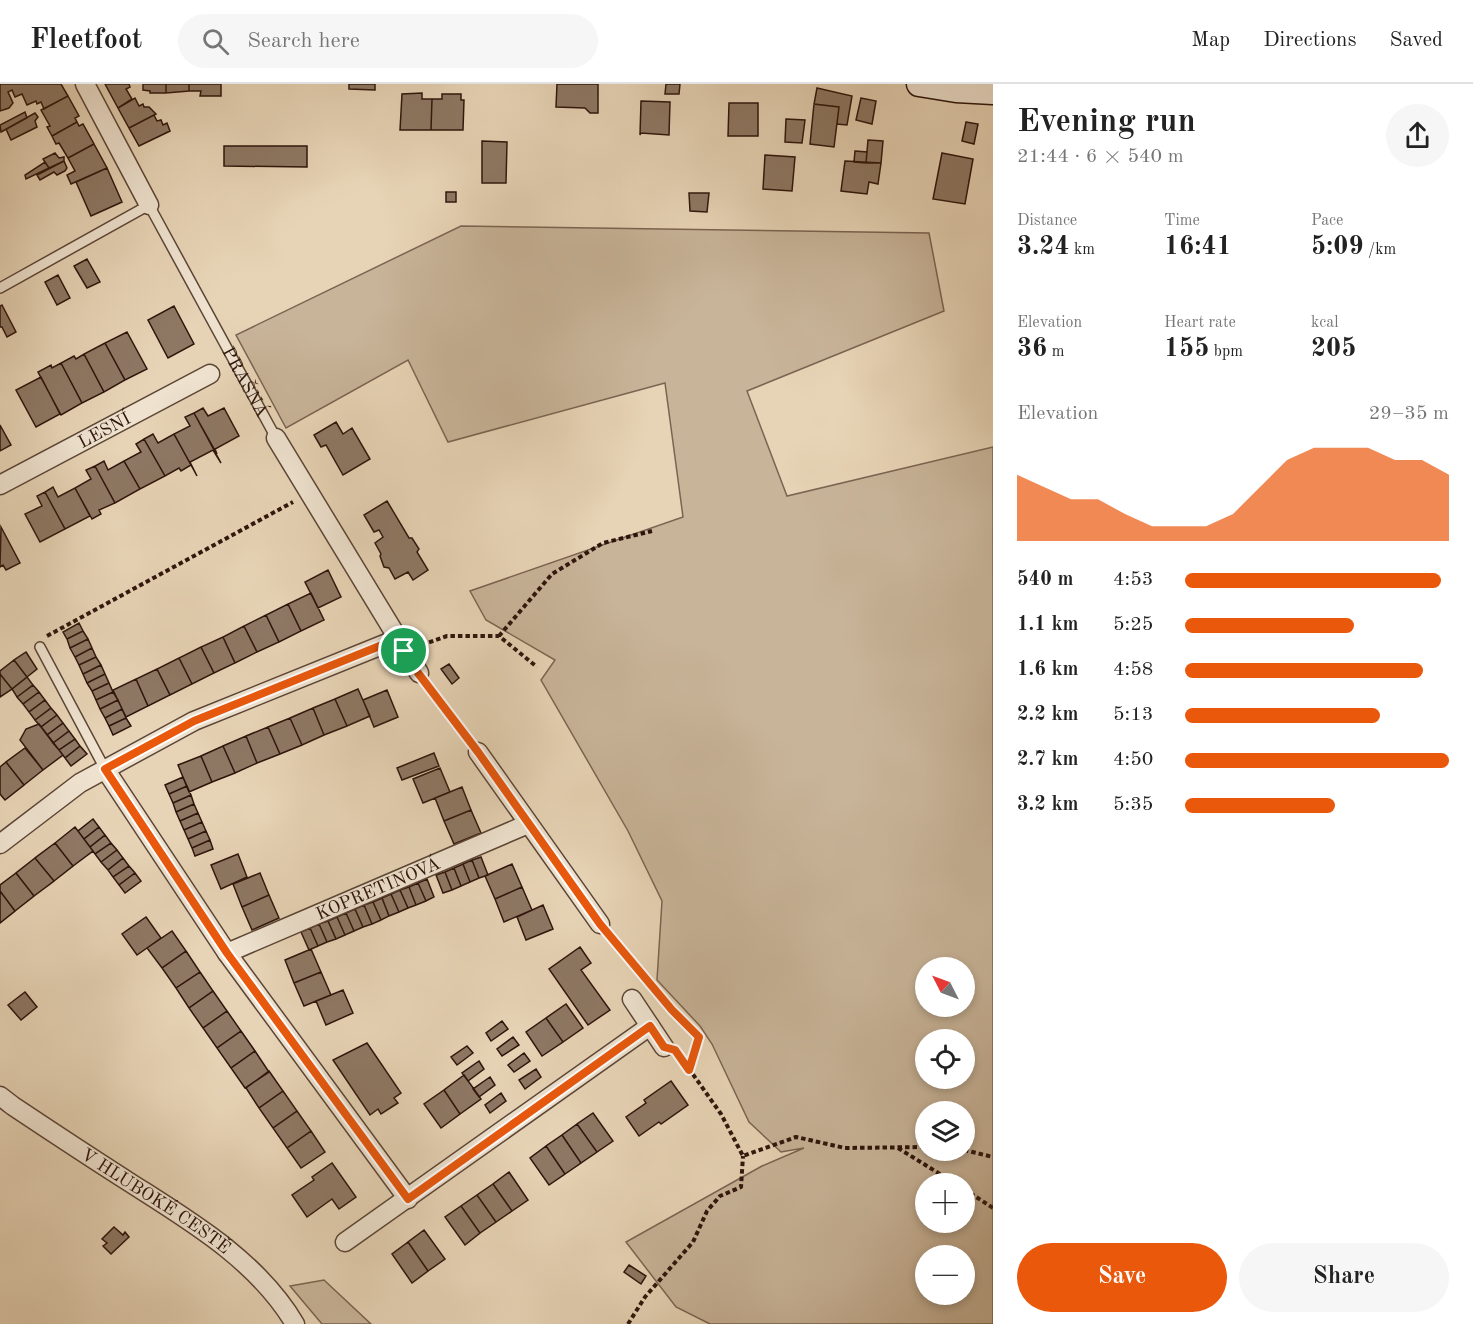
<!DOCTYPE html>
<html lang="en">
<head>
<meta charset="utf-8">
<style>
  :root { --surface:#fff; --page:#f6f6f6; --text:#222; --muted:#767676; --line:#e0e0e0; --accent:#ea580c }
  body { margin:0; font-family:"Old Standard TT",serif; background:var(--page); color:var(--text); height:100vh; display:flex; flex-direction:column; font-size:22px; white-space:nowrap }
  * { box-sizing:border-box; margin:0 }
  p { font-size:20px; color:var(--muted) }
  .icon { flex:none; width:33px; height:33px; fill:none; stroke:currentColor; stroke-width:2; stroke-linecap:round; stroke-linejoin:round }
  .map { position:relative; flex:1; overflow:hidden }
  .panel { display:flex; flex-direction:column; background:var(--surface); width:480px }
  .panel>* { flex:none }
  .needle { width:39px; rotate:312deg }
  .tools { position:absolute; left:915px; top:873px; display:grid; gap:12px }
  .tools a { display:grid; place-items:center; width:60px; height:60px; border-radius:50%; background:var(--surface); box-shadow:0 3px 9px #0003; font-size:30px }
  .pin { position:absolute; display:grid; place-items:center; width:51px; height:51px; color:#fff; margin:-26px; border:3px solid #fff; border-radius:50%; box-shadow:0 2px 6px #0007 }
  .round { display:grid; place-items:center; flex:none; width:63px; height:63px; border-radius:32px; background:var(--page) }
  .head { display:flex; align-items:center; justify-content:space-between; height:102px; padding:0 24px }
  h1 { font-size:33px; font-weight:800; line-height:45px }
  .metrics { display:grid; grid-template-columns:repeat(3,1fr); gap:9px; height:102px; padding:6px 24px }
  .metrics div { display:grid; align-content:center }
  .metrics b { font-size:26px; font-weight:800 }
  .metrics small { font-size:16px; font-weight:400 }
  .metrics p { font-size:16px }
  .chart { height:168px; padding:12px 24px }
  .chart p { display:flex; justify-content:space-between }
  .chart svg { width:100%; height:108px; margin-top:6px; fill:var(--accent); opacity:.7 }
  .cta { display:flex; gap:12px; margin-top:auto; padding:12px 24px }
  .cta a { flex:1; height:69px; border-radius:36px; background:var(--accent); color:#fff; font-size:24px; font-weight:800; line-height:69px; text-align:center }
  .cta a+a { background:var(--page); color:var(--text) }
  ul { padding:0 24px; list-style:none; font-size:20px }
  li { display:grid; grid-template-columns:96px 72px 1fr; align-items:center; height:45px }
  li i { height:15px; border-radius:8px; background:var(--accent) }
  header { display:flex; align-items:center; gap:36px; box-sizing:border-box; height:84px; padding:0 30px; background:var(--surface); border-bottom:2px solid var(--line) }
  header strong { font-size:28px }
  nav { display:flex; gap:33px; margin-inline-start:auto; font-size:21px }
  .search { width:420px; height:54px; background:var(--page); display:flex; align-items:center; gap:15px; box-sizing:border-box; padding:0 21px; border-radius:33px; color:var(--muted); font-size:22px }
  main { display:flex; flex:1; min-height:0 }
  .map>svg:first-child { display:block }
</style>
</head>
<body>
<header>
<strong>Fleetfoot</strong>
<div class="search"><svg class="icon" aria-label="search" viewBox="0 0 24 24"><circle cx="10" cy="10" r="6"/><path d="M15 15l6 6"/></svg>Search here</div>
<nav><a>Map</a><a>Directions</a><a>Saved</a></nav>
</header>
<main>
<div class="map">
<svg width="993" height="1240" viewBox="0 0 993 1240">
  <rect width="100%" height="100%" fill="#e7d4b6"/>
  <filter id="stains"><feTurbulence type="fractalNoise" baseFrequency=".00333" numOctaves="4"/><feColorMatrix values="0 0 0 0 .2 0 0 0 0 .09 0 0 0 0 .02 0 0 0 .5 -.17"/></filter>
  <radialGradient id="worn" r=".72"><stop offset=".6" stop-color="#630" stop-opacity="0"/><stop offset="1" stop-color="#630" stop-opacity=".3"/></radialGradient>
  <!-- green -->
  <path fill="#c8b499" stroke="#7b6452" stroke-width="1.5" fill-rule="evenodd" d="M461 142 929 149 944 227 747 307 787 412 993 363V1240H710L676 1223 626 1158 762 1082 804 1064 781 1068 749 1038 712 960 700 942 657 896 662 817 628 747 541 596 555 576 486 536 470 507 683 433 665 299 448 358 408 276 286 344 236 251ZM926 884H964V922H926ZM926 956H964V994H926ZM926 1028H964V1066H926ZM926 1100H964V1138H926ZM926 1172H964V1210H926Z
    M324 1196 371 1240H322L290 1202Z"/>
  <!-- building -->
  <path fill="#8e7864" stroke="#2e150c" stroke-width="1.5" d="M0 0H61L68 12 44 25 41 18 37 20 36 17 27 21 22 10 15 13 12 6 8 8 13 19 9 24 0 27Z
    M105 0H129L130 3 126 5 132 15 118 24Z
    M143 0H166V9H150V7L143 6Z
    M166 0H189V7L166 9Z
    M189 0H221V12H200L201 7H189Z
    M349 0H375V6L349 5Z
    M557 0H598V29H590L585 24 556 23Z
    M666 0H680L679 10H665Z
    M817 4 852 12 847 41 837 40 839 23 814 20Z
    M422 9V15H432L431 46H400L402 10Z
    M442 10H461V16H464L463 46H431L432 15H442Z
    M68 12 79 32 75 34 77 38 52 52 47 43 50 42 41 26Z
    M135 14 139 22 143 20 144 23H149L156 30 129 44 118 24Z
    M861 14 876 17 872 40 856 36Z
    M641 17 670 18 669 51 641 49 640 51Z
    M729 19H758V52H728Z
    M814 20 839 23 834 63 810 60Z
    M25 28 27 34 1 48 0 41Z
    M35 29 38 33 35 37 37 43 11 56 6 45Z
    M154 31 157 37 161 36 163 41 167 39 170 47 139 62 129 44Z
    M786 35 805 36 802 59 785 58Z
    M77 38 79 42 83 40 94 60 68 74 59 59 56 60 52 52Z
    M966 38 978 40 974 60 962 57Z
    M868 56 883 57 881 79H866Z
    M482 57 507 58 506 99H482Z
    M94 60 107 84 71 100 67 91 75 87 68 74Z
    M224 62H307V83L224 82Z
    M855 67 867 68 866 79 854 78Z
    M55 69 59 74 64 73V77L49 84 43 75Z
    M942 69 973 75 965 120 933 115Z
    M765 71 795 73 792 107 763 105Z
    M64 77 67 84 65 87 57 91 54 88 40 96 37 91Z
    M845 77 881 79 878 100 869 98 867 110 841 107Z
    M45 78 49 84 26 95 25 91Z
    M107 84 122 118 91 132 76 98Z
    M446 108H456V118H446Z
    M689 109H709L707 128 690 127Z
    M87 175 100 198 87 204 74 182Z
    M58 191 70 214 57 221 45 198Z
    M2 221 16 248 7 253 2 243H0V222Z
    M174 222 194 260 168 274 148 236Z
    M127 248 147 285 125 296 105 259Z
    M105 259 125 296 104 308 84 270Z
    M84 270 104 308 82 319 61 279 74 272 76 275Z
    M61 279 82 319 61 331 38 288 51 281 52 284Z
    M41 293 60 330 36 343 16 306Z
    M203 324 208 332 224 324 239 352 215 365 217 370 194 329Z
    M194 329 221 379 213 366 190 378 197 392 174 350 190 342 185 333Z
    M336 338 343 350 352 344 370 375 343 391 326 361 321 363 314 351Z
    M0 341 11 361 0 367Z
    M153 350 158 359 174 350 191 381 181 387 179 384 165 392 144 355Z
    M144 355 165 392 140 405 124 377 141 368 136 360Z
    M104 377 108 386 124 377 140 405 115 419 95 382Z
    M95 382 115 419 99 426 101 430 92 435 75 404 91 395 86 386Z
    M53 403 58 413 75 404 90 432 65 445 45 408Z
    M45 408 65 445 40 458 25 430 42 422 37 412Z
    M387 417 409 454H412L419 465 417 468 428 486 413 496 408 488 395 495 389 484 384 483 380 472 381 470 375 459 383 453 379 446 374 448 364 431Z
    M1 443 20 479 6 486 3 481 0 483Z
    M328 486 341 513 318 524 305 498Z
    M311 509 324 536 301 547 288 520Z
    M288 520 301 547 279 558 266 531Z
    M266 531 279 558 257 568 244 542Z
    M79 539 83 547 67 555 63 548Z
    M244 542 257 568 235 579 223 553Z
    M83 547 88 555 70 564 67 555Z
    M223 553 235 579 214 589 201 563Z
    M88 555 92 564 75 573 70 564Z
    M201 563 214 589 192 600 179 574Z
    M92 564 96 573 79 581 75 573Z
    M26 568 37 585 27 593 14 576Z
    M96 573 101 581 83 590 79 581Z
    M179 574 192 600 170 611 157 585Z
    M14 576 27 593 12 605 0 590V587Z
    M449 580 459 594 452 600 441 585Z
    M101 581 105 590 87 599 83 590Z
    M157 585 170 611 148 622 136 595Z
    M0 590 12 605 0 613Z
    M105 590 109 599 92 607 87 599Z
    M27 593 33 601 17 613 12 605Z
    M136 595 148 622 126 633 113 606Z
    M109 599 113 608 96 616 92 607Z
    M33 601 39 608 23 620 17 613Z
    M358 605 370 632 347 642 335 615Z
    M387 606 398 633 374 643 363 616Z
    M39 608 45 616 29 628 23 620Z
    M113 608 118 616 100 625 96 616Z
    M335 615 347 642 324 651 313 624Z
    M45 616 51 624 35 636 29 628Z
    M118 616 122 625 105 634 100 625Z
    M51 624 57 631 41 643 35 636Z
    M313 624 324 651 302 661 290 634Z
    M122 625 126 634 109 642 105 634Z
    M57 631 63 639 47 651 41 643Z
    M126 634 131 642 113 651 109 642Z
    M290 634 302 661 280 670 268 643Z
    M63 639 69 647 53 659 47 651Z
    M39 640 63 671 43 686 20 656 26 645Z
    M268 643 280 670 257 679 246 652Z
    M69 647 75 655 59 666 53 659Z
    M246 652 257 679 235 689 223 662Z
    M75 655 80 662 65 674 59 666Z
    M80 662 87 670 71 682 65 674Z
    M223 662 235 689 212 698 201 672Z
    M25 664 43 686 24 701 6 678Z
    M434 669 439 682 402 696 397 684Z
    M201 672 212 698 189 708 178 681Z
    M6 678 24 701 5 716 0 710V683Z
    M440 684 450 708 423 719 413 695Z
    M183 693 187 702 169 710 165 701Z
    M187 702 191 711 173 719 169 710Z
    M462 703 471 726 444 737 435 714Z
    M191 711 194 720 176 728 173 719Z
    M194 720 198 729 180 737 176 728Z
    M471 726 481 749 454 760 444 737Z
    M198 729 202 738 184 746 180 737Z
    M93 735 99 743 84 755 78 747Z
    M202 738 206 747 188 755 184 746Z
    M75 743 93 767 73 782 55 759Z
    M99 743 105 751 90 763 84 755Z
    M206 747 210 756 192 764 188 755Z
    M105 751 111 759 95 770 90 763Z
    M210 756 213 765 195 772 192 764Z
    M55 759 73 782 54 797 35 774Z
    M111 759 117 766 101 778 95 770Z
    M117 766 123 774 108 786 101 778Z
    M238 770 247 793 221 805 211 781Z
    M481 773 488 791 479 794 472 776Z
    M35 774 54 797 34 812 16 789Z
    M123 774 129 782 113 793 108 786Z
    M472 776 479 794 470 798 463 780Z
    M463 780 470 798 461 802 454 784Z
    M512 780 522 803 495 815 485 792Z
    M129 782 135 789 119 801 113 793Z
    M454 784 461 802 452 806 445 788Z
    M445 788 452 806 443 809 436 791Z
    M16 789 34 812 15 827 0 807V801Z
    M135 789 141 797 125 809 119 801Z
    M260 789 269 811 242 823 233 800Z
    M427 795 434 813 426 817 418 799Z
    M418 799 426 817 416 821 409 803Z
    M409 803 416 821 408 824 400 806Z
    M522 803 532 826 504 838 495 815Z
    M400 806 408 824 399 828 391 810Z
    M0 807 15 827 0 839Z
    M391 810 399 828 389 832 382 814Z
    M269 811 279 834 252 846 242 823Z
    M382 814 389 832 381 836 373 818Z
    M373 818 381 836 372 840 364 821Z
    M364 821 372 840 363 843 355 825Z
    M543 821 553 845 526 856 517 833Z
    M355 825 363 843 354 847 346 829Z
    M346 829 354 847 345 851 337 833Z
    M146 833 161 854 137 871 122 850Z
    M337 833 345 851 336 855 328 837Z
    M328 837 336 855 327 858 319 840Z
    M319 840 327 858 318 862 310 844Z
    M310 844 318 862 309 866 301 848Z
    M172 847 186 867 162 884 147 864Z
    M580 863 591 879 581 886 610 926 588 941 549 885Z
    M311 865 321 888 294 899 285 876Z
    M186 867 200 888 176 904 162 884Z
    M200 888 213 907 189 924 176 904Z
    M321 888 331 911 304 922 294 899Z
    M343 906 353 929 326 941 316 917Z
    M213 907 227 927 203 944 189 924Z
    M25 908 37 923 21 936 8 921Z
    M566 920 583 944 563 958 546 934Z
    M227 927 241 947 217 964 203 944Z
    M546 934 563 958 542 972 526 948Z
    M502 937 508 945 491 957 486 949Z
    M241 947 255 967 231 984 217 964Z
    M513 953 519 961 502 972 497 965Z
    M367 959 401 1009 394 1014 398 1019 381 1030 378 1025 370 1031 333 976Z
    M467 962 473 969 457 981 451 973Z
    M255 967 269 988 245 1004 231 984Z
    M524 969 530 977 514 988 508 981Z
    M479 977 484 985 468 997 462 989Z
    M536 985 541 993 525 1005 519 996Z
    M269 987 283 1007 259 1024 246 1004Z
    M464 991 481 1015 460 1030 444 1006Z
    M490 993 495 1001 479 1013 473 1005Z
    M671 997 688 1021 661 1040 659 1038 639 1052 626 1033 646 1019 644 1016Z
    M444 1006 460 1030 441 1044 424 1020Z
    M283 1007 297 1027 273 1044 259 1024Z
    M501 1009 506 1017 490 1029 485 1021Z
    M297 1027 311 1047 287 1064 273 1044Z
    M593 1029 613 1057 597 1068 577 1040Z
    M577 1040 597 1068 581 1079 562 1051Z
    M311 1047 325 1068 301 1084 287 1064Z
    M562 1051 581 1079 565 1090 546 1062Z
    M546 1062 565 1090 549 1101 530 1074Z
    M332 1079 356 1113 339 1125 332 1115 307 1133 292 1111 314 1096 312 1093Z
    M509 1088 528 1116 512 1127 493 1100Z
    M493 1100 512 1127 496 1138 477 1111Z
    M477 1111 496 1138 480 1149 461 1122Z
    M461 1122 480 1149 465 1161 445 1133Z
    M114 1143 123 1151 125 1148 129 1153 111 1170 103 1162 107 1159 102 1155Z
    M424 1146 445 1175 428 1187 408 1158Z
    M408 1158 428 1187 412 1199 392 1170Z
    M629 1181 646 1192 641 1200 624 1188Z"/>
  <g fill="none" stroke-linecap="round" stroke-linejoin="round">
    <!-- service casing -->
    <g stroke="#5c4536" stroke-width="12">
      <g id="service">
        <path id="s1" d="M0 204 149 121 276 354"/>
        <path d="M40 563 105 685"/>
      </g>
    </g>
    <!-- minor casing -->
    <g stroke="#5c4536" stroke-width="21">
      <g id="minor">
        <path d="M85 0 149 121"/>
        <path d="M276 354 419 589"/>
        <path id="s2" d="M0 401 210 290"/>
        <path d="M478 668 600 840"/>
        <path d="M105 685 227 869 408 1115"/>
        <path d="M0 760 80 699 194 637 397 555"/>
        <path id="s3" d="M227 869 528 740"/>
        <path d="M632 915 664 963"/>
        <path id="s4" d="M0 1012 13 1022C52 1048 90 1073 129 1098 190 1137 257 1176 295 1240"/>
        <path d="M345 1158 650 942"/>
      </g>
    </g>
    <!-- secondary casing -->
    <g stroke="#2e150c" stroke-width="27">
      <path id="secondary" d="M919 0 956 6 993 8"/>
    </g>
    <!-- path -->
    <path stroke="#2e150c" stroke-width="4" stroke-dasharray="4.5 3" stroke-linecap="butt" d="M47 552 293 418
      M499 552 552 490 603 459 652 447
      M422 561 447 552H499L537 583
      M430 604 467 653
      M612 855 672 926 699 953 689 986
      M680 972 721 1030 743 1072 796 1053 845 1064 926 1063
      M898 1064 956 1100
      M964 1066 993 1073
      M964 1105 993 1124
      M628 1240 645 1213 693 1158 707 1127 720 1112 741 1103 743 1072"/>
    <!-- service -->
    <use href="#service" stroke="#efe3d0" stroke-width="9"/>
    <!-- minor -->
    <use href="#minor" stroke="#efe3d0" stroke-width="18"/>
    <!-- secondary -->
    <use href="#secondary" stroke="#efe3d0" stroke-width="24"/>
  </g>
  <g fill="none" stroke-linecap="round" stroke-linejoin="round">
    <!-- route casing -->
    <g stroke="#fff" stroke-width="12">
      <path id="route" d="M397 555 418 589 478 668 600 840 672 926 699 953 689 986 675 966 664 963 650 942 408 1115 227 869 105 685 194 637Z"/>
    </g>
    <!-- route -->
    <use href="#route" stroke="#ea580c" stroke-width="8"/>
  </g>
  <g text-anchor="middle" stroke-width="4.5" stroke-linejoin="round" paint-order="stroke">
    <!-- street labels -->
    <g font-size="18" fill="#2e150c" stroke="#efe3d0">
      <text dy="6" stroke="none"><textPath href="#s1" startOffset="372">PRAŠNÁ</textPath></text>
      <text dy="6" stroke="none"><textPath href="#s2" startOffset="118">LESNÍ</textPath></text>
      <text dy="6" stroke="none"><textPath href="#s3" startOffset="164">KOPRETINOVÁ</textPath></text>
      <text dy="6" stroke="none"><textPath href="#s4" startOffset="188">V HLUBOKÉ CESTĚ</textPath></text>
    </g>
  </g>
  <rect width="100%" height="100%" filter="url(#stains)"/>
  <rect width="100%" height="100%" fill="url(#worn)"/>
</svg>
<div class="tools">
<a><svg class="needle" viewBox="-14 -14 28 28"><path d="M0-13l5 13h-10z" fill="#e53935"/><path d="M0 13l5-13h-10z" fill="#767676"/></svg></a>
<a><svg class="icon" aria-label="locate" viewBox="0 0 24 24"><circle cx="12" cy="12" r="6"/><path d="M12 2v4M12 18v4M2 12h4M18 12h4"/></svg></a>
<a><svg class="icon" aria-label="layers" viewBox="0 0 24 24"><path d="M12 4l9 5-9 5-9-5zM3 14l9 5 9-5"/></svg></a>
<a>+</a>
<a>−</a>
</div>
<div class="pin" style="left:404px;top:567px;background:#1e9e55"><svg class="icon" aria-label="arrive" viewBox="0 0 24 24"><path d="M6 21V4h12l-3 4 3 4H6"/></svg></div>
</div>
<section class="panel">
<div class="head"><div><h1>Evening run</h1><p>21:44 · 6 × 540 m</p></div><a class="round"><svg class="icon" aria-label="share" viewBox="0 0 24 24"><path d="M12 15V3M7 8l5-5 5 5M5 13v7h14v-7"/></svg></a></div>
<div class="metrics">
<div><p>Distance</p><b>3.24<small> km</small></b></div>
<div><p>Time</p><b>16:41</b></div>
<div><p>Pace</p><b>5:09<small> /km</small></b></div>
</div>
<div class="metrics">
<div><p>Elevation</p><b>36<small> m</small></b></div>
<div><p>Heart rate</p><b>155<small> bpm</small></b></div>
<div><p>kcal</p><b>205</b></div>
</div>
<div class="chart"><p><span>Elevation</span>29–35 m</p>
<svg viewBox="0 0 160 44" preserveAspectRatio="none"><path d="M0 44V17L10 22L20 27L30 27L40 33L50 38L60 38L70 38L80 33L90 22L100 11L110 6L120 6L130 6L140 11L150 11L160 17V44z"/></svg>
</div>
<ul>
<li><b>540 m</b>4:53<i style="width:97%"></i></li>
<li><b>1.1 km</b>5:25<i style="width:64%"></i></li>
<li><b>1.6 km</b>4:58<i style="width:90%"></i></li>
<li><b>2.2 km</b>5:13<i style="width:74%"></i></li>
<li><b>2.7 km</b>4:50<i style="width:100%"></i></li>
<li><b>3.2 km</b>5:35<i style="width:57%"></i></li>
</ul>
<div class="cta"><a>Save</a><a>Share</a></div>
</section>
</main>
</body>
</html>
